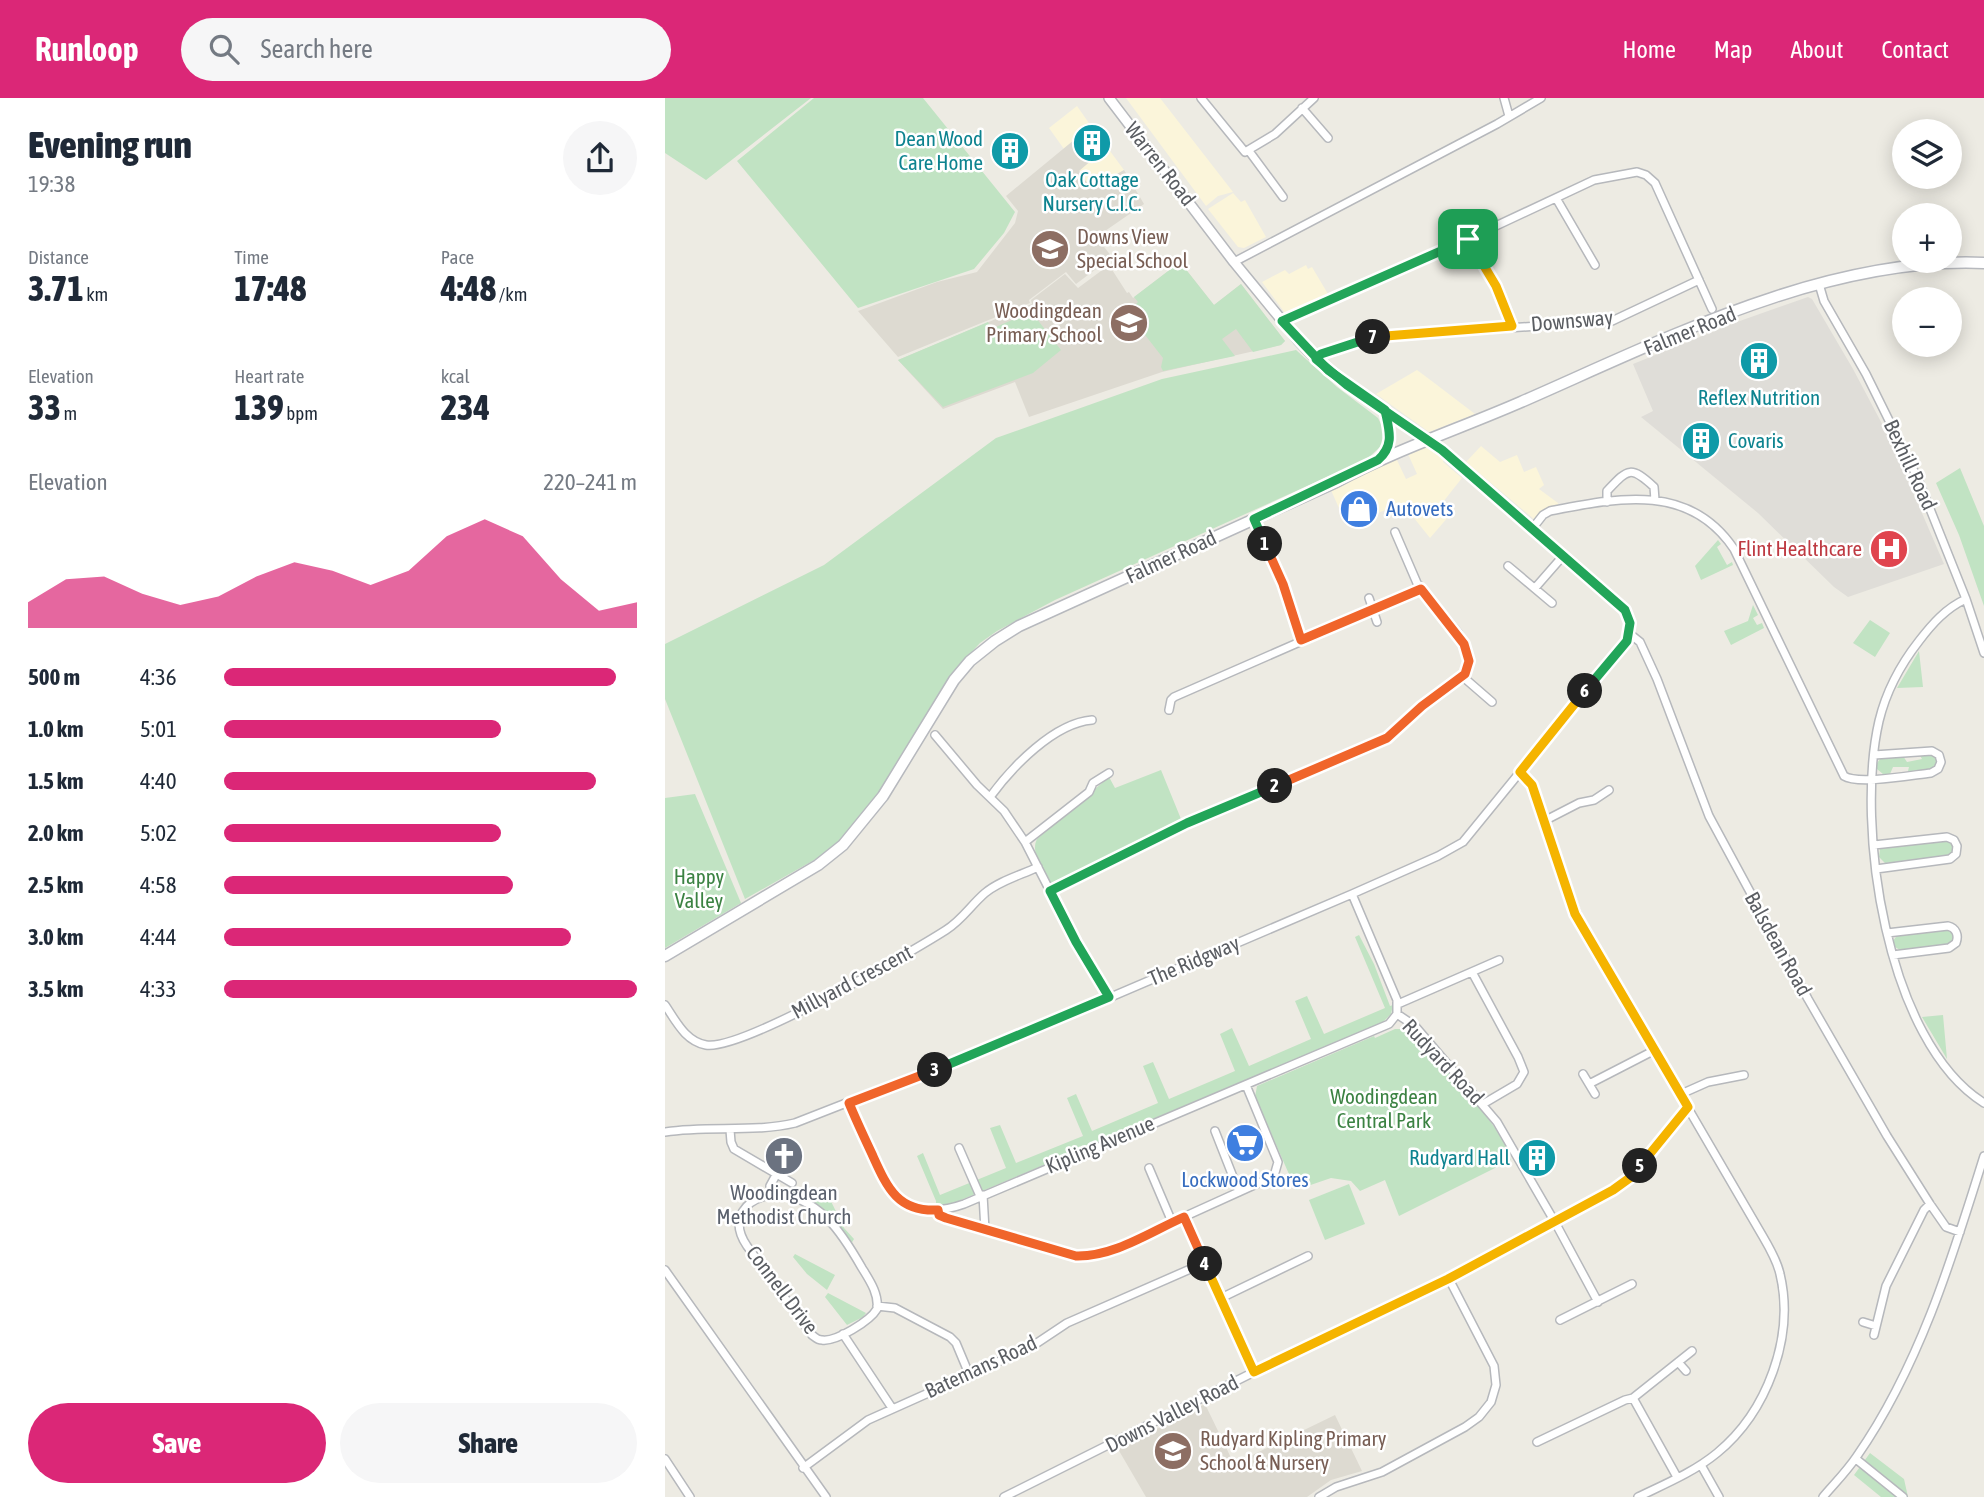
<!DOCTYPE html>
<html lang="en">
<head>
<meta charset="utf-8">
<style>
  :root { --surface:#fff; --page:#f6f6f7; --text:#1f2937; --muted:#747a83; --accent:#db2777 }
  body { margin:0; font-family:"Asap Condensed",sans-serif; background:var(--page); color:var(--text); height:100vh; display:flex; flex-direction:column; font-size:26px; white-space:nowrap }
  * { box-sizing:border-box; margin:0 }
  p { font-size:23px; color:var(--muted) }
  .icon { flex:none; width:38px; height:38px; fill:none; stroke:currentColor; stroke-width:2; stroke-linecap:round; stroke-linejoin:round }
  .map { position:relative; flex:1; overflow:hidden }
  .panel { display:flex; flex-direction:column; background:var(--surface); width:665px }
  .panel>* { flex:none }
  .controls { position:absolute; left:1227px; top:21px; display:grid; gap:14px }
  .controls a { display:grid; place-items:center; width:70px; height:70px; border-radius:50%; background:var(--surface); box-shadow:0 4px 18px #0003; font-size:35px }
  .pin { position:absolute; display:grid; place-items:center; width:60px; height:60px; color:#fff; margin:-30px; border-radius:14px; box-shadow:0 4px 10px #0006 }
  .km { position:absolute; width:35px; height:35px; margin:-18px; border-radius:50%; background:#222; color:#fff; font-size:19px; line-height:35px; text-align:center }
  .round { display:grid; place-items:center; flex:none; width:74px; height:74px; border-radius:37px; background:var(--page) }
  .summary { display:flex; align-items:center; justify-content:space-between; height:119px; padding:0 28px }
  h1 { font-size:38px; font-weight:800; line-height:52px }
  .stats { display:grid; grid-template-columns:repeat(3,1fr); gap:10px; height:119px; padding:7px 28px }
  .stats div { display:grid; align-content:center }
  .stats b { font-size:35px; font-weight:800 }
  .stats small { font-size:19px; font-weight:400 }
  .stats p { font-size:19px }
  .chart { height:196px; padding:14px 28px }
  .chart p { display:flex; justify-content:space-between }
  .chart svg { width:100%; height:126px; margin-top:7px; fill:var(--accent); opacity:.7 }
  .action { display:flex; gap:14px; margin-top:auto; padding:14px 28px }
  .action a { flex:1; height:80px; border-radius:42px; background:var(--accent); color:#fff; font-size:28px; font-weight:800; line-height:80px; text-align:center }
  .action a+a { background:var(--page); color:var(--text) }
  ul { padding:0 28px; list-style:none; font-size:23px }
  li { display:grid; grid-template-columns:112px 84px 1fr; align-items:center; height:52px }
  li i { height:18px; border-radius:9px; background:var(--accent) }
  header { display:flex; align-items:center; gap:42px; box-sizing:border-box; height:98px; padding:0 35px; background:var(--accent); color:#fff }
  header strong { font-size:33px }
  nav { display:flex; gap:38px; margin-inline-start:auto; font-size:24px }
  .search { width:490px; height:63px; background:var(--page); display:flex; align-items:center; gap:18px; box-sizing:border-box; padding:0 24px; border-radius:38px; color:var(--muted); font-size:26px }
  main { display:flex; flex:1; min-height:0 }
  .map>svg:first-child { display:block }
</style>
</head>
<body>
<header>
<strong>Runloop</strong>
<div class="search"><svg class="icon" aria-label="search" viewBox="0 0 24 24"><circle cx="10" cy="10" r="6"/><path d="M15 15l6 6"/></svg>Search here</div>
<nav><a>Home</a><a>Map</a><a>About</a><a>Contact</a></nav>
</header>
<main>
<section class="panel">
<div class="summary"><div><h1>Evening run</h1><p>19:38</p></div><a class="round"><svg class="icon" aria-label="share" viewBox="0 0 24 24"><path d="M12 15V3M7 8l5-5 5 5M5 13v7h14v-7"/></svg></a></div>
<div class="stats">
<div><p>Distance</p><b>3.71<small> km</small></b></div>
<div><p>Time</p><b>17:48</b></div>
<div><p>Pace</p><b>4:48<small> /km</small></b></div>
</div>
<div class="stats">
<div><p>Elevation</p><b>33<small> m</small></b></div>
<div><p>Heart rate</p><b>139<small> bpm</small></b></div>
<div><p>kcal</p><b>234</b></div>
</div>
<div class="chart"><p><span>Elevation</span>220–241 m</p>
<svg viewBox="0 0 160 44" preserveAspectRatio="none"><path d="M0 44V35L10 27L20 26L30 32L40 36L50 33L60 26L70 21L80 24L90 29L100 24L110 12L120 6L130 12L140 27L150 38L160 35V44z"/></svg>
</div>
<ul>
<li><b>500 m</b>4:36<i style="width:95%"></i></li>
<li><b>1.0 km</b>5:01<i style="width:67%"></i></li>
<li><b>1.5 km</b>4:40<i style="width:90%"></i></li>
<li><b>2.0 km</b>5:02<i style="width:67%"></i></li>
<li><b>2.5 km</b>4:58<i style="width:70%"></i></li>
<li><b>3.0 km</b>4:44<i style="width:84%"></i></li>
<li><b>3.5 km</b>4:33<i style="width:100%"></i></li>
</ul>
<div class="action"><a>Save</a><a>Share</a></div>
</section>
<div class="map">
<svg width="1319" height="1399" viewBox="0 0 1319 1399">
  <rect width="100%" height="100%" fill="#edebe3"/>
  <!-- commercial -->
  <path fill="#fbf5da" d="M461 0H495L568 94 553 98 541 108Z
    M412 8 426 28 399 51 384 30Z
    M442 49 459 72 426 91 414 72Z
    M568 95 576 104 580 102 601 139 579 150 573 149 543 111Z
    M641 167 643 171 647 169 663 196 620 215 597 184 620 172 624 176Z
    M752 272 772 287 810 316 764 334 711 296Z
    M762 348 778 359V364L797 380 774 409 784 418 765 440 737 405 682 428 665 390 731 360 741 381 752 376 743 356Z
    M816 348 835 364 852 357 859 374 871 369 879 387 874 391 893 405 895 410 870 422 801 364Z"/>
  <!-- industrial -->
  <path fill="#dfddd8" d="M1143 199 1147 201 1188 271 1224 339 1279 466 1183 499 1169 489 1093 415 976 319 988 313 968 266 1072 224Z"/>
  <!-- education -->
  <path fill="#dddad1" d="M426 28 442 49 414 73 426 91 459 72 479 106 440 133 436 145 447 159 411 186 401 174 364 202 365 205 233 259 193 213 272 184 312 174 350 125 353 113 341 98Z
    M515 164 549 207 576 186 620 243 616 247 497 274 364 319 350 284 278 311 233 262 367 206 366 202 400 176 413 190 444 167 462 195 464 194 468 200Z
    M540 1306 569 1366 670 1317 697 1373 666 1382 642 1399H481L453 1351Z"/>
  <!-- green -->
  <path fill="#c1e3c3" d="M0 0H146L41 82 0 55Z
    M149 0H258L350 114 339 135 309 171 193 210 72 63Z
    M515 164 549 207 576 186 620 243 616 247 588 254 571 231 557 241 570 258 498 273 496 269 498 260 477 233 483 229 468 209 473 204 469 199Z
    M361 216H368L396 252 368 275 278 309 233 262 323 224 326 231Z
    M631 252 672 289 713 320 718 330V342L715 349 702 361 390 502 332 533 315 545 289 573 224 680 184 734 165 753 80 801 0 601V546L159 467 331 340 497 281Z
    M1295 370 1319 428V508L1294 437 1271 385Z
    M1053 442 1056 446 1052 449 1062 467 1067 464 1068 467 1036 482 1030 468Z
    M1088 507 1093 517 1088 520 1092 527 1097 525 1099 530 1066 547 1059 533 1083 523Z
    M1205 522 1225 535 1210 559 1188 545Z
    M1254 553 1258 589 1232 590Z
    M1264 655 1271 659 1273 664 1270 670 1245 674 1243 673 1244 669H1228L1225 676H1218L1212 671V665L1216 660 1238 658 1242 664 1257 661 1254 656Z
    M496 672 516 721 385 786C378 774 365 755 372 741L444 679 450 690Z
    M30 696 76 805 0 850V700Z
    M1284 742 1289 746 1290 753 1285 758 1220 765 1214 759 1215 751 1219 748Z
    M1281 830 1289 837 1288 843 1283 847 1235 852 1230 849 1228 843 1233 836Z
    M694 837 709 866 725 908 728 907 726 916 718 924 284 1107 271 1108V1103L252 1058 258 1055 275 1097 341 1070 325 1030 335 1027 351 1065 418 1038 402 1000 411 996 427 1033 493 1005 478 968 488 964 504 1001 570 973 555 936 567 930 584 968 646 941 630 903 642 898 659 936 720 910 690 839Z
    M1278 917 1282 961 1257 919Z
    M730 931H742L753 940C777 969 839 1028 846 1062L734 1118 720 1082 695 1093 686 1083 666 1080 631 1092 590 999 592 988 709 938 710 940Z
    M684 1086 700 1126 660 1142 644 1102Z
    M160 1091 179 1130 189 1141 186 1146C167 1110 124 1081 84 1102L67 1092Z
    M130 1156 170 1177 162 1192 142 1176 128 1159Z
    M163 1195 201 1215 198 1219 182 1227 160 1199Z
    M1205 1355 1239 1381 1243 1399H1216L1189 1377Z"/>
  <g fill="none" stroke-linecap="round" stroke-linejoin="round">
    <!-- minor casing -->
    <g stroke="#b6b8bc" stroke-width="10">
      <path id="minor" d="M536 0 580 54 610 36 649 0
        M839 0 844 18
        M637 10 663 40
        M584 53 618 99
        M891 100 930 167
        M803 141 831 188 847 228
        M569 164 832 26 876 0
        M1154 186 1159 203 1201 276 1253 381 1301 501 1319 555
        M617 223 803 141 929 82 972 74 981 77 990 85 1047 211
        M651 261 656 256 708 239 947 223 1034 182
        M942 404V393C963 371 965 367 989 389L990 402
        M589 421 618 486 636 542
        M867 431 878 417 885 413C952 400 1024 384 1069 451L1179 678C1193 687 1247 677 1266 675L1273 671 1276 664 1274 657 1267 653 1209 657
        M843 468 887 505
        M870 490 898 458
        M704 500 712 524
        M1301 501C1281 510 1267 526 1254 543 1236 566 1221 594 1214 623 1190 727 1221 944 1319 1005
        M965 536 975 544 992 581 1044 718 1143 901 1222 1038 1265 1106 1281 1129 1295 1134
        M797 578 827 604
        M504 612 506 602 509 599 756 491
        M270 637 312 687 339 713 360 744 411 844 445 899
        M855 674 867 687 915 825 1097 1137C1104 1149 1112 1162 1115 1176 1130 1239 1102 1314 1052 1355 1029 1374 1000 1386 973 1399
        M325 699C347 669 389 625 427 622
        M879 723 914 705 929 702 944 692
        M360 744 424 694 428 685 444 675
        M1209 747 1282 739 1289 742 1292 748 1291 756 1285 761 1211 771
        M385 793 521 725 722 640 757 608 797 578 804 565 802 551 793 535 752 485 730 434
        M1222 835 1283 828C1291 830 1294 837 1291 845L1284 850 1228 857
        M807 874 853 959 859 974 852 986 818 1006
        M733 906 834 862
        M0 907C11 923 20 943 41 947 76 953 245 855 281 832 297 822 306 807 320 795 334 783 356 777 373 769
        M732 916 750 928 832 1024 891 1126 933 1204
        M918 976 924 986
        M930 996 924 986 990 952
        M1016 996 1043 984 1079 977
        M184 1005 222 1089C241 1115 271 1116 299 1106L724 926 732 916V902L687 796
        M65 1032 66 1044 69 1051 127 1085
        M550 1033 574 1094
        M0 1034C43 1027 87 1035 130 1025L378 928 687 796 773 758 798 744 962 543C969 527 964 514 951 503L765 343
        M294 1050 315 1098
        M484 1070 507 1124
        M105 1088 111 1077
        M109 1096C154 1098 177 1135 197 1170 205 1183 214 1196 212 1211 205 1223 171 1244 157 1242 152 1242 150 1239 147 1237L82 1148C64 1121 79 1101 109 1096Z
        M318 1097 320 1132
        M273 1112V1117L281 1120 399 1156 424 1157 446 1152 609 1078 613 1064 581 987
        M519 1119 589 1274
        M0 1172 161 1399
        M556 1200 643 1158
        M212 1208 230 1210 285 1239 291 1245 304 1276
        M895 1222 967 1186
        M1198 1224 1211 1228
        M178 1236 227 1310
        M1209 1237 1221 1188 1259 1112 1265 1106
        M1013 1264 1021 1273
        M968 1300 1027 1253
        M872 1344 960 1302 968 1300 1012 1379
        M0 1361 25 1399
        M1191 1361 1238 1399
        M1036 1367 1054 1399
        M138 1370 203 1322 366 1249 402 1225 539 1165
        M339 1399 589 1274 784 1181 948 1092 972 1073 1023 1009
        M654 1399 671 1389 717 1374 800 1329 814 1319 826 1304 831 1287 829 1268 784 1181
        M1158 1399C1169 1386 1182 1373 1192 1358 1254 1269 1287 1161 1319 1058"/>
    </g>
    <!-- tertiary casing -->
    <g stroke="#b6b8bc" stroke-width="12">
      <path id="tertiary" d="M444 0 569 164 633 242 651 261 682 287 765 343
        M713 362C729 347 724 331 720 312"/>
    </g>
    <!-- secondary casing -->
    <g stroke="#b7b9be" stroke-width="13">
      <path id="secondary" d="M0 858 153 767 178 747 218 698 289 582 305 563 330 543 354 528 671 384C730 352 794 331 856 304 998 242 1161 158 1319 165"/>
    </g>
    <!-- minor -->
    <use href="#minor" stroke="#fff" stroke-width="7"/>
    <!-- tertiary -->
    <use href="#tertiary" stroke="#fff" stroke-width="9"/>
    <!-- secondary -->
    <use href="#secondary" stroke="#fff" stroke-width="10"/>
  </g>
  <g fill="none" stroke-linecap="round" stroke-linejoin="round">
    <!-- split-1 casing -->
    <g stroke="#fff" stroke-width="14">
      <path id="split-1" d="M600 446 589 421 713 362C730 347 724 332 720 312L663 272 617 223 803 141"/>
    </g>
    <!-- split-2 casing -->
    <g stroke="#fff" stroke-width="14">
      <path id="split-2" d="M600 446 618 486 636 542 756 491 799 546 804 563 800 576 757 608 722 640 610 688"/>
    </g>
    <!-- split-3 casing -->
    <g stroke="#fff" stroke-width="14">
      <path id="split-3" d="M270 972 444 899 411 844 385 793 522 725 610 688"/>
    </g>
    <!-- split-4 casing -->
    <g stroke="#fff" stroke-width="14">
      <path id="split-4" d="M270 972 184 1005C191 1022 199 1039 207 1056 222 1089 232 1114 273 1112L274 1117 281 1120 411 1158C449 1159 485 1134 519 1119L540 1166"/>
    </g>
    <!-- split-5 casing -->
    <g stroke="#fff" stroke-width="14">
      <path id="split-5" d="M540 1166 589 1274 783 1181 948 1092 966 1079 975 1068"/>
    </g>
    <!-- split-6 casing -->
    <g stroke="#fff" stroke-width="14">
      <path id="split-6" d="M920 593 855 674 867 687 910 816 1023 1009 975 1068"/>
    </g>
    <!-- split-7 casing -->
    <g stroke="#fff" stroke-width="14">
      <path id="split-7" d="M708 239 656 256 651 261 682 287 777 352 960 512 965 525 962 543 920 593"/>
    </g>
    <!-- split-8 casing -->
    <g stroke="#fff" stroke-width="14">
      <path id="split-8" d="M708 239 847 228 831 188 803 141"/>
    </g>
    <!-- split-1 -->
    <use href="#split-1" stroke="#22a559" stroke-width="9"/>
    <!-- split-2 -->
    <use href="#split-2" stroke="#f0652b" stroke-width="9"/>
    <!-- split-3 -->
    <use href="#split-3" stroke="#22a559" stroke-width="9"/>
    <!-- split-4 -->
    <use href="#split-4" stroke="#f0652b" stroke-width="9"/>
    <!-- split-5 -->
    <use href="#split-5" stroke="#f5b400" stroke-width="9"/>
    <!-- split-6 -->
    <use href="#split-6" stroke="#f5b400" stroke-width="9"/>
    <!-- split-7 -->
    <use href="#split-7" stroke="#22a559" stroke-width="9"/>
    <!-- split-8 -->
    <use href="#split-8" stroke="#f5b400" stroke-width="9"/>
  </g>
  <!-- icons -->
  <defs>
    <g id="building-disc" transform="scale(2.0125)"><circle r="9.5" fill="#0f9aa8" stroke="#fff"/><path d="M-4-6H4V6H1V3H-1V6H-4ZM-2.5-4.3h1.7v1.8h-1.7ZM.8-4.3h1.7v1.8H.8ZM-2.5-1h1.7V.8h-1.7ZM.8-1h1.7V.8H.8Z" fill="#fff"/></g>
    <g id="school-disc" transform="scale(2.0125)"><circle r="9.5" fill="#8d6e63" stroke="#fff"/><path d="M0-5L7-2L0 1L-7-2ZM-4 1L0 2.5L4 1V4Q0 6-4 4Z" fill="#fff"/></g>
    <g id="shop-disc" transform="scale(2.0125)"><circle r="9.5" fill="#3f7fe0" stroke="#fff"/><path d="M-5-2.5h2.3a2.7 3.5 0 0 1 5.4 0H5L5.5 6h-11ZM-1.5-2.5h3a1.5 2.3 0 0 0-3 0Z" fill="#fff"/></g>
    <g id="hospital-disc" transform="scale(2.0125)"><circle r="9.5" fill="#e0444e" stroke="#fff"/><path d="M-5-5h3v3.5h4V-5h3V5h-3V1.5h-4V5h-3Z" fill="#fff"/></g>
    <g id="supermarket-disc" transform="scale(2.0125)"><circle r="9.5" fill="#3f7fe0" stroke="#fff"/><path d="M-6-5.5h2.5l.6 2H6L4.5 2H-2.5L-4.4-4H-6ZM-1.5 3.2a1.3 1.3 0 1 0 .1 0ZM3 3.2a1.3 1.3 0 1 0 .1 0Z" fill="#fff"/></g>
    <g id="church-disc" transform="scale(2.0125)"><circle r="9.5" fill="#6b7280" stroke="#fff"/><path d="M-1.2-6h2.4v3.5h3.3v2.4h-3.3V6h-2.4V-.1h-3.3v-2.4h3.3Z" fill="#fff"/></g>
  </defs>
  <g fill-rule="evenodd">
    <use href="#building-disc" x="427" y="45"/>
    <use href="#building-disc" x="345" y="53"/>
    <use href="#school-disc" x="385" y="151"/>
    <use href="#school-disc" x="464" y="225"/>
    <use href="#building-disc" x="1094" y="263"/>
    <use href="#building-disc" x="1036" y="343"/>
    <use href="#shop-disc" x="694" y="411"/>
    <use href="#hospital-disc" x="1224" y="451"/>
    <use href="#supermarket-disc" x="580" y="1045"/>
    <use href="#church-disc" x="119" y="1058"/>
    <use href="#building-disc" x="872" y="1060"/>
    <use href="#school-disc" x="508" y="1353"/>
  </g>
  <g text-anchor="middle" stroke-width="5" stroke-linejoin="round" paint-order="stroke">
    <!-- culture labels -->
    <g font-size="21" fill="#0d838f" stroke="#fff" text-anchor="end">
      <text x="318" y="48">Dean Wood<tspan x="318" dy="24">Care Home</tspan></text>
      <text x="427" y="89" text-anchor="middle">Oak Cottage<tspan x="427" dy="24">Nursery C.I.C.</tspan></text>
      <text x="1094" y="307" text-anchor="middle">Reflex Nutrition</text>
      <text x="1063" y="350" text-anchor="start">Covaris</text>
      <text x="845" y="1067">Rudyard Hall</text>
    </g>
    <!-- street labels -->
    <g font-size="21" fill="#5b5e63" stroke="#fff">
      <text transform="translate(495 66) rotate(52)" y="7">Warren Road</text>
      <text transform="translate(907 223) rotate(-5)" y="7">Downsway</text>
      <text transform="translate(1025 233) rotate(-22)" y="7">Falmer Road</text>
      <text transform="translate(1245 367) rotate(65)" y="7">Bexhill Road</text>
      <text transform="translate(506 459) rotate(-25)" y="7">Falmer Road</text>
      <text transform="translate(1113 846) rotate(61)" y="7">Balsdean Road</text>
      <text transform="translate(529 863) rotate(-23)" y="7">The Ridgway</text>
      <text transform="translate(187 884) rotate(-28)" y="7">Millyard Crescent</text>
      <text transform="translate(778 964) rotate(47)" y="7">Rudyard Road</text>
      <text transform="translate(435 1047) rotate(-23)" y="7">Kipling Avenue</text>
      <text transform="translate(117 1192) rotate(53)" y="7">Connell Drive</text>
      <text transform="translate(316 1269) rotate(-25)" y="7">Batemans Road</text>
      <text transform="translate(507 1316) rotate(-27)" y="7">Downs Valley Road</text>
    </g>
    <!-- education labels -->
    <g font-size="21" fill="#785e54" stroke="#fff" text-anchor="start">
      <text x="412" y="146">Downs View<tspan x="412" dy="24">Special School</tspan></text>
      <text x="437" y="220" text-anchor="end">Woodingdean<tspan x="437" dy="24">Primary School</tspan></text>
      <text x="535" y="1348">Rudyard Kipling Primary<tspan x="535" dy="24">School &amp; Nursery</tspan></text>
    </g>
    <!-- shop labels -->
    <g font-size="21" fill="#366cbe" stroke="#fff" text-anchor="start">
      <text x="721" y="418">Autovets</text>
      <text x="580" y="1089" text-anchor="middle">Lockwood Stores</text>
    </g>
    <!-- health labels -->
    <g font-size="21" fill="#be3a42" stroke="#fff" text-anchor="end">
      <text x="1197" y="458">Flint Healthcare</text>
    </g>
    <!-- park labels -->
    <g font-size="21" fill="#3b8242" stroke="#fff">
      <text x="34" y="786">Happy<tspan x="34" dy="24">Valley</tspan></text>
      <text x="719" y="1006">Woodingdean<tspan x="719" dy="24">Central Park</tspan></text>
    </g>
    <!-- worship labels -->
    <g font-size="21" fill="#5b616d" stroke="#fff">
      <text x="119" y="1102">Woodingdean<tspan x="119" dy="24">Methodist Church</tspan></text>
    </g>
  </g>
</svg>
<div class="controls">
<a><svg class="icon" aria-label="layers" viewBox="0 0 24 24"><path d="M12 4l9 5-9 5-9-5zM3 14l9 5 9-5"/></svg></a>
<a>+</a>
<a>−</a>
</div>
<div class="pin" style="left:803px;top:141px;background:#1e9e55"><svg class="icon" aria-label="arrive" viewBox="0 0 24 24"><path d="M6 21V4h12l-3 4 3 4H6"/></svg></div>
<b class="km" style="left:600px;top:446px">1</b>
<b class="km" style="left:610px;top:688px">2</b>
<b class="km" style="left:270px;top:972px">3</b>
<b class="km" style="left:540px;top:1166px">4</b>
<b class="km" style="left:975px;top:1068px">5</b>
<b class="km" style="left:920px;top:593px">6</b>
<b class="km" style="left:708px;top:239px">7</b>
</div>
</main>
</body>
</html>
